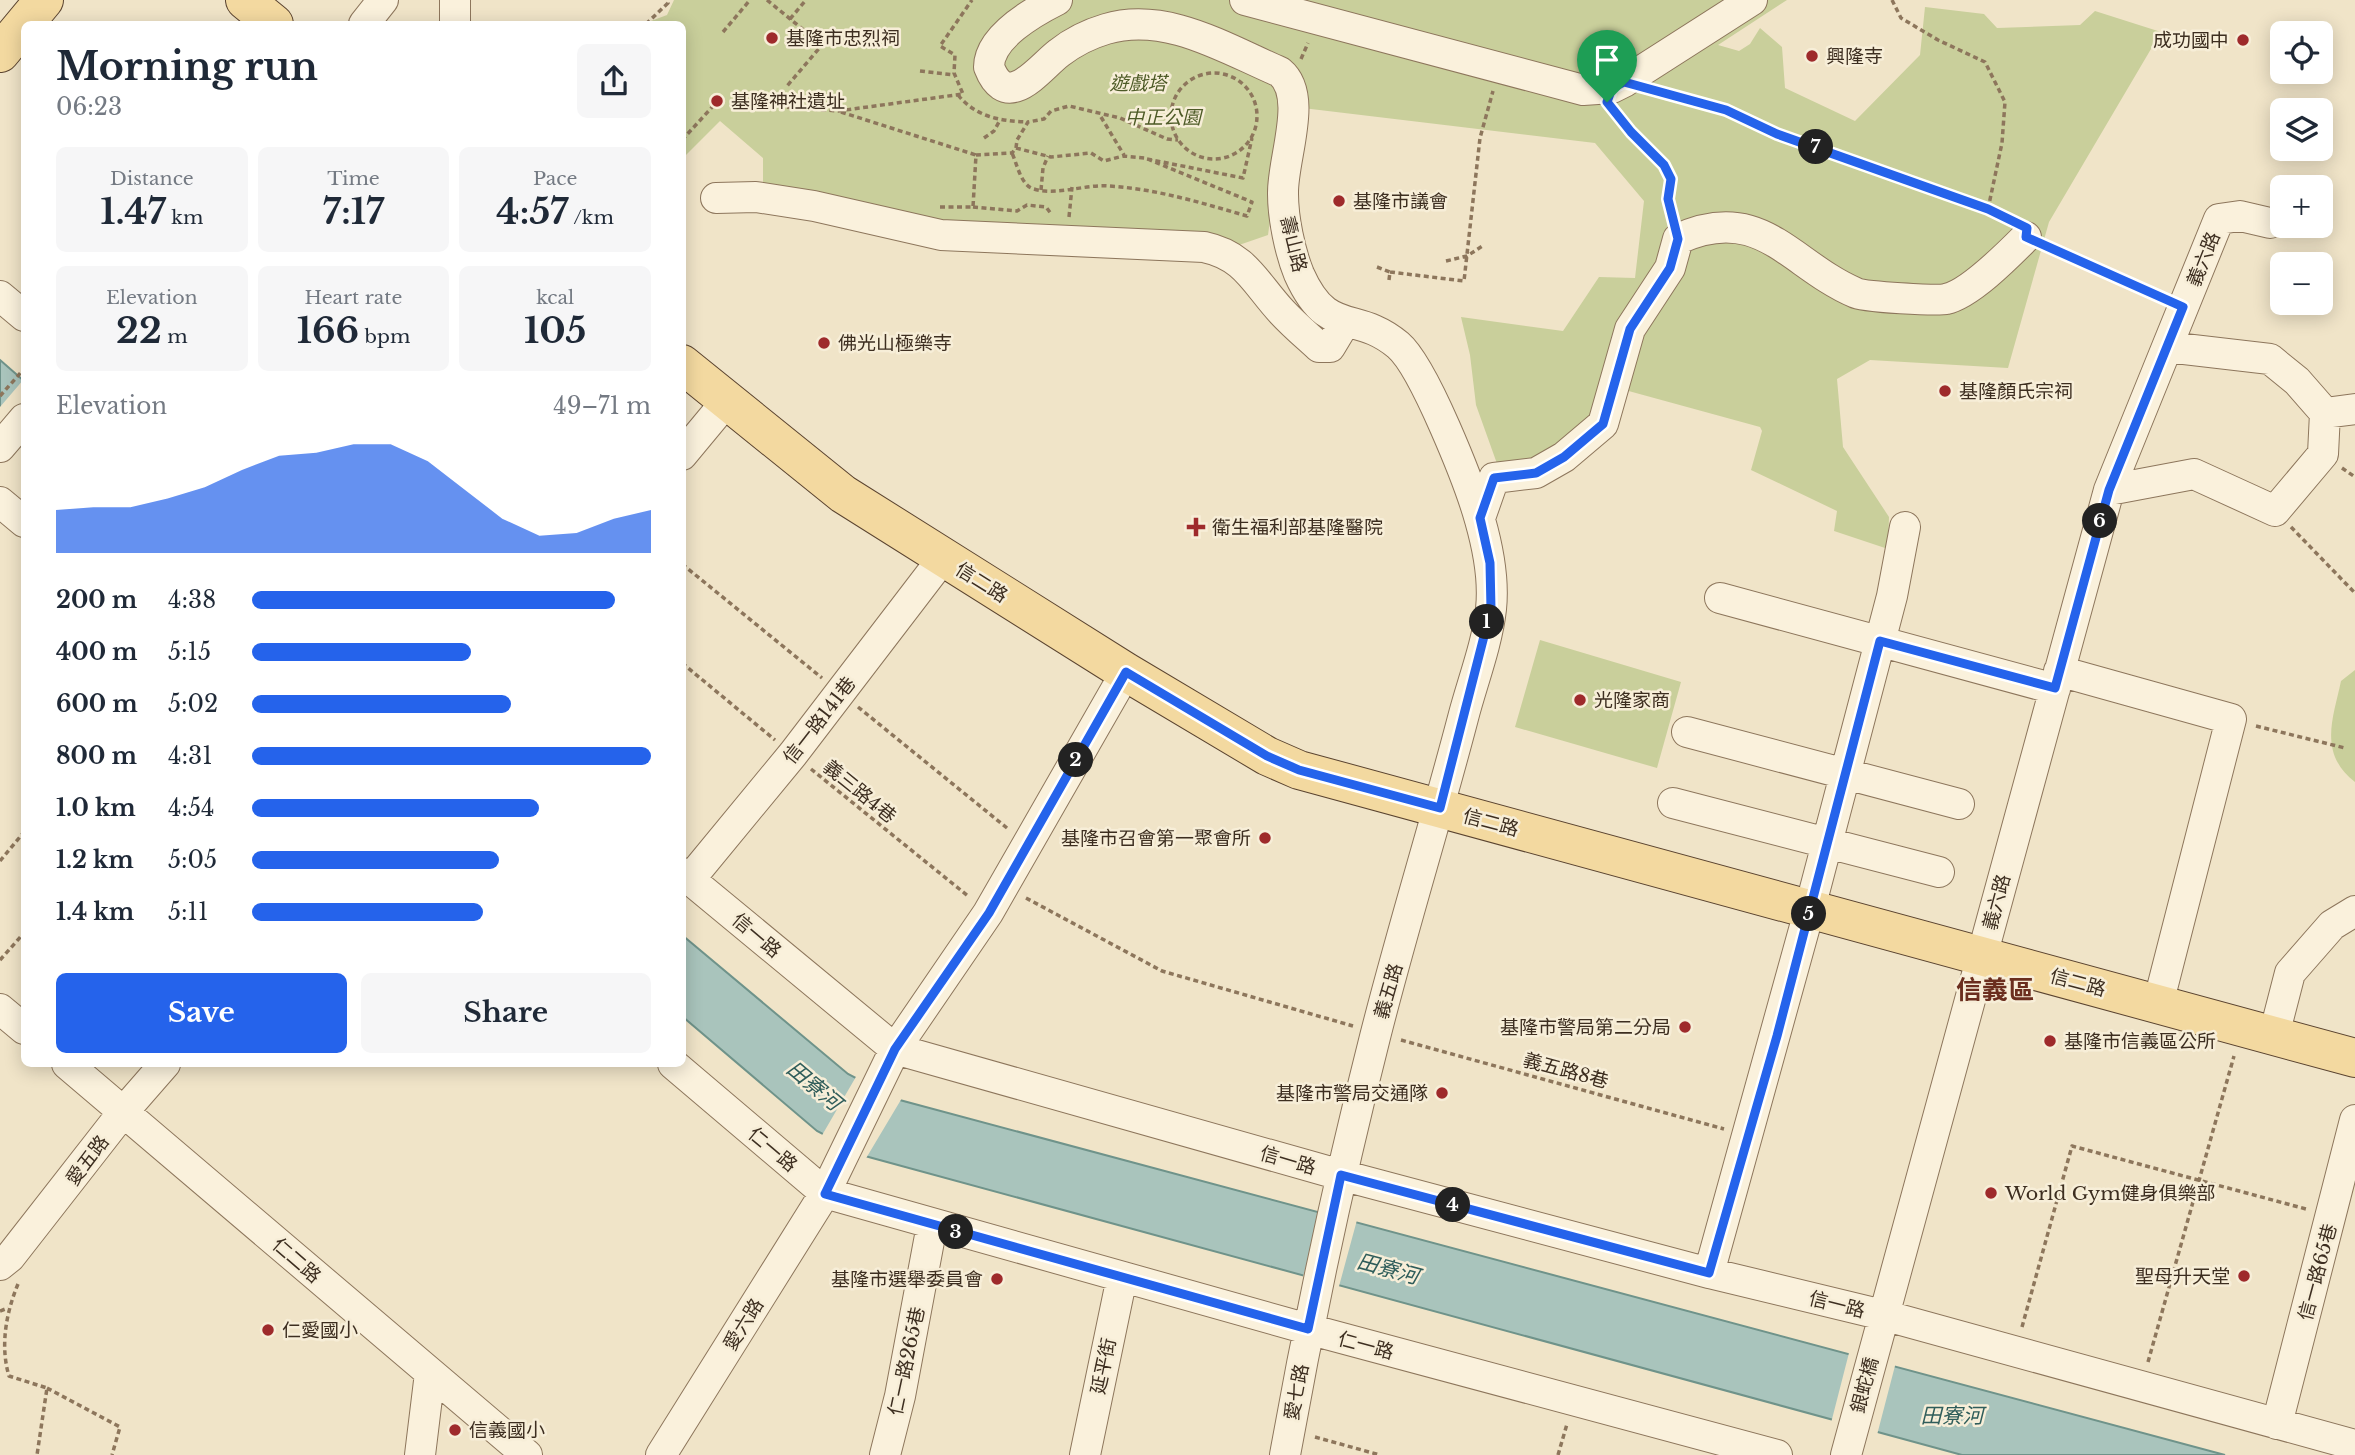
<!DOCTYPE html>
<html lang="en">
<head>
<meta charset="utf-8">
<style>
  :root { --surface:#fff; --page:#f6f6f7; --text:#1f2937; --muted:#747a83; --accent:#2563eb }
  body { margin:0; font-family:"Libre Baskerville","Noto Sans TC",serif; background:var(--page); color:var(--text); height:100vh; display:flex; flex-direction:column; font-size:26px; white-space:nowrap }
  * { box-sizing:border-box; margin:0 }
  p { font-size:23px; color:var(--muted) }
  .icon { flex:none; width:38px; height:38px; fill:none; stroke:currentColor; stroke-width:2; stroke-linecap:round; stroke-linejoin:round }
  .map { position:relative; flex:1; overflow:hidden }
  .side { position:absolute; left:21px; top:21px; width:665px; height:1046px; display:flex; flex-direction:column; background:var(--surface); border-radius:10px; box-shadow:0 4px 18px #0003 }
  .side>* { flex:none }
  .fabs { position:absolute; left:2270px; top:21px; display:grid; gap:14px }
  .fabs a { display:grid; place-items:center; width:63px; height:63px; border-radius:10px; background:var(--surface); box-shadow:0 4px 18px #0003; font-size:35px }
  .pin { position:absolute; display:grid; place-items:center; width:60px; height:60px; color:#fff; margin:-72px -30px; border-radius:50% 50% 50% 0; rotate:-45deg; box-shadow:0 0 7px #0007 }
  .pin .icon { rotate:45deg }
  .km { position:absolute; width:35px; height:35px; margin:-18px; border-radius:50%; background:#222; color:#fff; font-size:19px; line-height:35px; text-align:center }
  .round { display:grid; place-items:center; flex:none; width:74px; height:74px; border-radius:10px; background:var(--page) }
  .overview { display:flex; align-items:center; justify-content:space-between; height:119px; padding:0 35px }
  h1 { font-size:38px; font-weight:700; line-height:52px }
  .stats { display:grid; grid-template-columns:repeat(3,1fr); gap:10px; height:119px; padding:7px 35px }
  .stats div { display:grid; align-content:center; border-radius:10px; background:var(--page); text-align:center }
  .stats b { font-size:35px; font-weight:700 }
  .stats small { font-size:19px; font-weight:400 }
  .stats p { font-size:19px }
  .chart { height:196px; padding:14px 35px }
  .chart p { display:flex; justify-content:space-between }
  .chart svg { width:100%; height:126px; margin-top:7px; fill:var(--accent); opacity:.7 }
  .primary-button { display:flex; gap:14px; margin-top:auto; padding:14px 35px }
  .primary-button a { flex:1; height:80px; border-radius:10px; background:var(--accent); color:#fff; font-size:28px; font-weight:700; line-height:80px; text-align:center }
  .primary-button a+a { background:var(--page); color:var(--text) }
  ul { padding:0 35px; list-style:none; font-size:23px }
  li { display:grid; grid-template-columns:112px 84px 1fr; align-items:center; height:52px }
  li i { height:18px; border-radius:9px; background:var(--accent) }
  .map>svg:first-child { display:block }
</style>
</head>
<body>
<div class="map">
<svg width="2355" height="1455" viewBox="0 0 2355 1455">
  <rect width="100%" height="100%" fill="#f0e4c8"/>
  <!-- green -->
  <path fill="#c9cf9b" d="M674 0H1787L1718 45 1739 51 1750 44 1760 28 1782 47 1785 88 1855 121 1920 55 1925 7 1984 14 1997 28 2080 25 2095 11 2161 32 2049 222 2008 368 1870 360 1837 379 1843 447 1889 517 1888 549 1834 531 1837 511 1751 470 1762 431 1760 427 1614 387 1590 440 1505 486 1476 405 1470 355 1461 317 1563 331 1599 277 1635 278 1644 201 1595 143 1286 106 1268 235 1239 245 942 226 763 186V158L720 121 683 158 682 24H643L667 15Z
    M1540 640 1681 682 1657 768 1515 727Z
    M2355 670V782C2318 753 2333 719 2341 681Z"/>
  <!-- water -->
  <path fill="#a9c4bc" stroke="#6f938a" stroke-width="2" d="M0 360 24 381V465L0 444Z
    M682 935 848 1074 896 1099 2225 1455H1962L865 1156 817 1131 683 1017Z"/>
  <!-- pier -->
  <path fill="#f0e4c8" d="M24 379V464L22 467 0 447V407Z
    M857 1075 902 1098 865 1160 821 1137Z
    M1322 1211 1357 1220 1338 1290 1302 1280Z
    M1850 1349 1896 1362 1877 1435 1831 1423Z"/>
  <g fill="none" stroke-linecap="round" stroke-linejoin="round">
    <!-- minor casing -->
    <g stroke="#8d765c" stroke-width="32">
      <path id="minor" d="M455 0V24
        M1057 0C1033 12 989 37 989 67 1007 114 1039 68 1059 53 1073 42 1089 34 1106 29 1166 11 1226 49 1280 72 1309 96 1282 159 1283 194 1283 218 1290 252 1299 274 1328 339 1355 309 1398 345 1424 367 1470 484 1480 520 1488 548 1494 581 1491 609 1487 645 1472 683 1463 718 1435 825 1402 930 1375 1037 1340 1175 1310 1315 1285 1455
        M1245 0 1583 90 1612 88 1624 82 1752 0
        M364 24 383 0
        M716 198 756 197 814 206 941 235 1204 247C1246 256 1255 283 1282 312 1293 324 1306 335 1319 347H1330L1345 322
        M0 296 24 316
        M2167 347 2219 219 2240 216 2270 223
        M2325 413 2355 409
        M0 447 24 419
        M682 455 726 402
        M0 502 24 522
        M1480 518 1494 478 1536 473 1564 457 1603 424 1630 329 1670 268 1678 239C1761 201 1790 265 1856 293 1863 297 1938 301 1946 299 1970 294 2009 254 2026 237
        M1720 598 2055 689
        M2059 671 2231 719 2158 1004
        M1687 732 1959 804
        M1673 803 1939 872
        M682 873 895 1049 1341 1175 1709 1273 1883 1315 2355 1445
        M690 879 793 754 943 558
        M0 1009 24 1029
        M2274 1035 2290 973 2332 925 2355 911
        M67 1064 527 1455
        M673 1064 825 1193 1308 1329 1777 1455
        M0 1265 10 1257 124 1111 165 1064
        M1709 1273 1810 908 1892 596 1905 527
        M2277 1424 2355 1120
        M420 1455 430 1373
        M661 1455 825 1193 895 1049 988 913 1126 672
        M885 1455 900 1396 932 1225
        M1085 1455 1122 1277
        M1846 1455 2109 490 2167 347 2270 359 2297 381 2325 413 2323 454 2275 511 2194 474 2109 490"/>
    </g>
    <!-- major casing -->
    <g stroke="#5b4430" stroke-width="40">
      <path id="major" d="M245 0 274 24
        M0 53 44 0
        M682 364 843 494 1126 672 1267 756 1299 770 2355 1058"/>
    </g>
    <!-- path -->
    <path stroke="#8d765c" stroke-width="3.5" stroke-dasharray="5 3.5" stroke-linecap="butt" d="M767 0 822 45 787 86
      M1892 0 1901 18 1938 40 1985 62 2005 102 2002 143 1988 209
      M790 19 806 0
      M646 24 668 3 667 0
      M723 32 750 0
      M1301 59 1308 43
      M920 71 955 75
      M1171 116a43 43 0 1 1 86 0a43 43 0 1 1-86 0Z
      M1657 91 1726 110 1778 134 2008 219
      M958 95C976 117 1000 121 1028 122
      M770 106 838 111 963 94 954 73 955 55 940 46 972 0
      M841 112 976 155
      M1617 112 1631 132 1664 165 1671 179 1668 199 1673 213
      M1101 117 1124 155
      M984 138 994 131 1000 120
      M682 140 715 104
      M1016 148 1017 140 1028 122 1044 119 1051 111 1069 106 1120 118 1167 139 1178 140
      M1147 159 1243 178 1252 138
      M1041 190 1043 168 1048 156
      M940 207H973L976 155 1012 153 1016 148 1051 157 1091 153 1104 161 1123 156 1145 158 1252 202 1247 216C1202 203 1157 189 1109 186 1085 184 1057 196 1034 189 1021 186 1017 164 1012 153
      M973 207 1017 211 1027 205 1046 207 1052 215
      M1069 217 1072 187
      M2049 247 2161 297
      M1446 261 1467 256 1484 245
      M1377 267 1390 272 1389 280
      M1390 272 1464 281 1480 138 1493 91
      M0 396 24 369
      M2342 468 2355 477
      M2291 527 2355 593
      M682 564 822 678
      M682 663 775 740
      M858 707 1007 828
      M2256 726 2345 748
      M811 769 968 896
      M0 861 24 832
      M1026 898 1162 971 1353 1026
      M0 960 24 933
      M1401 1040 1724 1129
      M18 1284C6 1313 0 1346 9 1376L47 1388 37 1455
      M0 1311 8 1308
      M2022 1327 2072 1146 2306 1209
      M2148 1362 2234 1056
      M47 1388 120 1427 112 1455
      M1315 1437 1380 1455
      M1558 1455 1567 1424"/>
    <!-- minor -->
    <use href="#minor" stroke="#faf1dc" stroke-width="30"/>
    <!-- major -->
    <use href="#major" stroke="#f3d9a0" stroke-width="38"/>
  </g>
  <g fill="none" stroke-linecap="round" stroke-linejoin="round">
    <!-- route casing -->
    <g stroke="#fff" stroke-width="14">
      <path id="route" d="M1624 82 1726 110 1777 134 1988 209 2027 228 2026 237 2183 307 2109 490 2055 688 1880 641 1777 1036 1709 1273 1341 1175 1308 1329 825 1194 895 1049 989 913 1126 672 1267 756 1299 770 1440 808 1491 609 1490 563 1480 518 1494 478 1536 473 1564 457 1603 424 1630 329 1670 268 1678 239 1668 199 1671 179 1664 165 1631 132 1607 102 1612 88Z"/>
    </g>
    <!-- route -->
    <use href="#route" stroke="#2563eb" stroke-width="9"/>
  </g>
  <!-- markers -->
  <g fill="#9e2a2b" stroke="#f7eed8" stroke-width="2.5">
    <circle cx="772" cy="38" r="7"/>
    <circle cx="2243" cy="40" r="7"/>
    <circle cx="1812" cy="56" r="7"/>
    <circle cx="717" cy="101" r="7"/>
    <circle cx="1339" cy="201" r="7"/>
    <circle cx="824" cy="343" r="7"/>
    <circle cx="1945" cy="391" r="7"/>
    <path d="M1192.5 516.5h7v7h7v7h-7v7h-7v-7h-7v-7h7z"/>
    <circle cx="1580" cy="700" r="7"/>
    <circle cx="1265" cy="838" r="7"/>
    <circle cx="1685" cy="1027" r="7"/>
    <circle cx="2050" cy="1041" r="7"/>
    <circle cx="1442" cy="1093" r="7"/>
    <circle cx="1991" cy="1193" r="7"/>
    <circle cx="2244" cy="1276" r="7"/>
    <circle cx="997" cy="1279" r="7"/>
    <circle cx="268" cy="1330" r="7"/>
    <circle cx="455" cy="1430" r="7"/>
  </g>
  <g text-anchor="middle" stroke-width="5" stroke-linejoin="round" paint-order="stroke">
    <!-- poi labels -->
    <g font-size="19" fill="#3d2e20" stroke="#f7eed8" text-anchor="start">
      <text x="786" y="45">基隆市忠烈祠</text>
      <text x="2229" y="47" text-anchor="end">成功國中</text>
      <text x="1826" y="63">興隆寺</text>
      <text x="731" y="108">基隆神社遺址</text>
      <text x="1353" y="208">基隆市議會</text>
      <text x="838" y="350">佛光山極樂寺</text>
      <text x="1959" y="398">基隆顏氏宗祠</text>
      <text x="1212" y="534">衛生福利部基隆醫院</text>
      <text x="1594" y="707">光隆家商</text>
      <text x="1251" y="845" text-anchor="end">基隆市召會第一聚會所</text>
      <text x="1671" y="1034" text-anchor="end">基隆市警局第二分局</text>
      <text x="2064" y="1048">基隆市信義區公所</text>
      <text x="1428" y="1100" text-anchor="end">基隆市警局交通隊</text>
      <text x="2005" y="1200">World Gym健身俱樂部</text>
      <text x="2230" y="1283" text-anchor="end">聖母升天堂</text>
      <text x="983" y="1286" text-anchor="end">基隆市選舉委員會</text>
      <text x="282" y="1337">仁愛國小</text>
      <text x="469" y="1437">信義國小</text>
    </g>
    <!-- park labels -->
    <g font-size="19" font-style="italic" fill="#4d5a26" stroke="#f7eed8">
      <text x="1138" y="90">遊戲塔</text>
      <text x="1163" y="124">中正公園</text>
    </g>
    <!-- street labels -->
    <g font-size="19" fill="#3d2e20" stroke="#f7eed8">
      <text transform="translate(1294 244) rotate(76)" y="7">壽山路</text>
      <text transform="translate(2203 259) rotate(-68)" y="7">義六路</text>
      <text transform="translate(982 582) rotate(32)" y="7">信二路</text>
      <text transform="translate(819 720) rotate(-52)" y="7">信一路141巷</text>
      <text transform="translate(860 791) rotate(39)" y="7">義三路4巷</text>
      <text transform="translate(1491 822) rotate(15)" y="7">信二路</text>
      <text transform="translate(1996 902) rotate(-75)" y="7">義六路</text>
      <text transform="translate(757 935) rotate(40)" y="7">信一路</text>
      <text transform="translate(2078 982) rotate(15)" y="7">信二路</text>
      <text transform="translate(1388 991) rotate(-74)" y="7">義五路</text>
      <text transform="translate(1566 1070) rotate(15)" y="7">義五路8巷</text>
      <text transform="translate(773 1149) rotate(40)" y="7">仁一路</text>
      <text transform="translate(87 1160) rotate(-53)" y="7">愛五路</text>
      <text transform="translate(1288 1160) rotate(16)" y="7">信一路</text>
      <text transform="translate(297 1260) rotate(41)" y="7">仁二路</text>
      <text transform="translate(2317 1272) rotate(-75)" y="7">信一路65巷</text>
      <text transform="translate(1837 1304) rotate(14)" y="7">信一路</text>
      <text transform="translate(743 1324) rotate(-58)" y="7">愛六路</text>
      <text transform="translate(1366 1345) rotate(15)" y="7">仁一路</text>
      <text transform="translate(906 1361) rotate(-78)" y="7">仁一路265巷</text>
      <text transform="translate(1103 1366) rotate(-78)" y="7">延平街</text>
      <text transform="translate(1864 1385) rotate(-75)" y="7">銀蛇橋</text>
      <text transform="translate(1296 1392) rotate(-79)" y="7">愛七路</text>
    </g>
    <!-- water labels -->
    <g font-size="21" font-style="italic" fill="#2f5d5a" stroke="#f7eed8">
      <text transform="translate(814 1086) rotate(40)" y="7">田寮河</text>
      <text transform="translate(1388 1269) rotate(15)" y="7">田寮河</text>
      <text x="1952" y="1423">田寮河</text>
    </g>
    <!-- district labels -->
    <g font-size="26" font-weight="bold" fill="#6b2e1e" stroke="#f7eed8">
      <text x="1995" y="999">信義區</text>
    </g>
  </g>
</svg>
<div class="fabs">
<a><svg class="icon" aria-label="locate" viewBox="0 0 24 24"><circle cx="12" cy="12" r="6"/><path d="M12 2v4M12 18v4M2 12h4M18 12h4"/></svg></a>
<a><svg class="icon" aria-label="layers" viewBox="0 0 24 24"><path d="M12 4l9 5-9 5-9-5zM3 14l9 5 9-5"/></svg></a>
<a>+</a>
<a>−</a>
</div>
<div class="pin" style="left:1607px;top:102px;background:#1e9e55"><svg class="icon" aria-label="arrive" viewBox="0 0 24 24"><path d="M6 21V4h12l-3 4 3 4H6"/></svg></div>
<b class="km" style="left:1487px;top:622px">1</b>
<b class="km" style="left:1076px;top:760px">2</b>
<b class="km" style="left:956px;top:1232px">3</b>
<b class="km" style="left:1453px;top:1205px">4</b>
<b class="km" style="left:1809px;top:914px">5</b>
<b class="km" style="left:2100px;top:521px">6</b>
<b class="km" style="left:1816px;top:147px">7</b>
<section class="side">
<div class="overview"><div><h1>Morning run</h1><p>06:23</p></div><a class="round"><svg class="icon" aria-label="share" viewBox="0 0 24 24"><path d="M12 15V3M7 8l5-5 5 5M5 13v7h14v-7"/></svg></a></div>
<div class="stats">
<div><p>Distance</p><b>1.47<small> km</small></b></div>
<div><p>Time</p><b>7:17</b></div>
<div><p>Pace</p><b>4:57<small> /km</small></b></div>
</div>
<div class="stats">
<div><p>Elevation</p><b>22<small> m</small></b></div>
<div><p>Heart rate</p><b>166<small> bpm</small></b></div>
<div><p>kcal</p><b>105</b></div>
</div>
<div class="chart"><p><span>Elevation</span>49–71 m</p>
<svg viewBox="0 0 160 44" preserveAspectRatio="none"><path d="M0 44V29L10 28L20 28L30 25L40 21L50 15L60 10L70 9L80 6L90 6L100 12L110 22L120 32L130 38L140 37L150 32L160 29V44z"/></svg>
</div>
<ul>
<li><b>200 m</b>4:38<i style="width:91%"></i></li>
<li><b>400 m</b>5:15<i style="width:55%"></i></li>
<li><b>600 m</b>5:02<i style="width:65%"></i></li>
<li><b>800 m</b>4:31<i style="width:100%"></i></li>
<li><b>1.0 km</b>4:54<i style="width:72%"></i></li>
<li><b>1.2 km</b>5:05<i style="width:62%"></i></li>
<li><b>1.4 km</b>5:11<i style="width:58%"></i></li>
</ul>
<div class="primary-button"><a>Save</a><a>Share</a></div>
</section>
</div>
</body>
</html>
